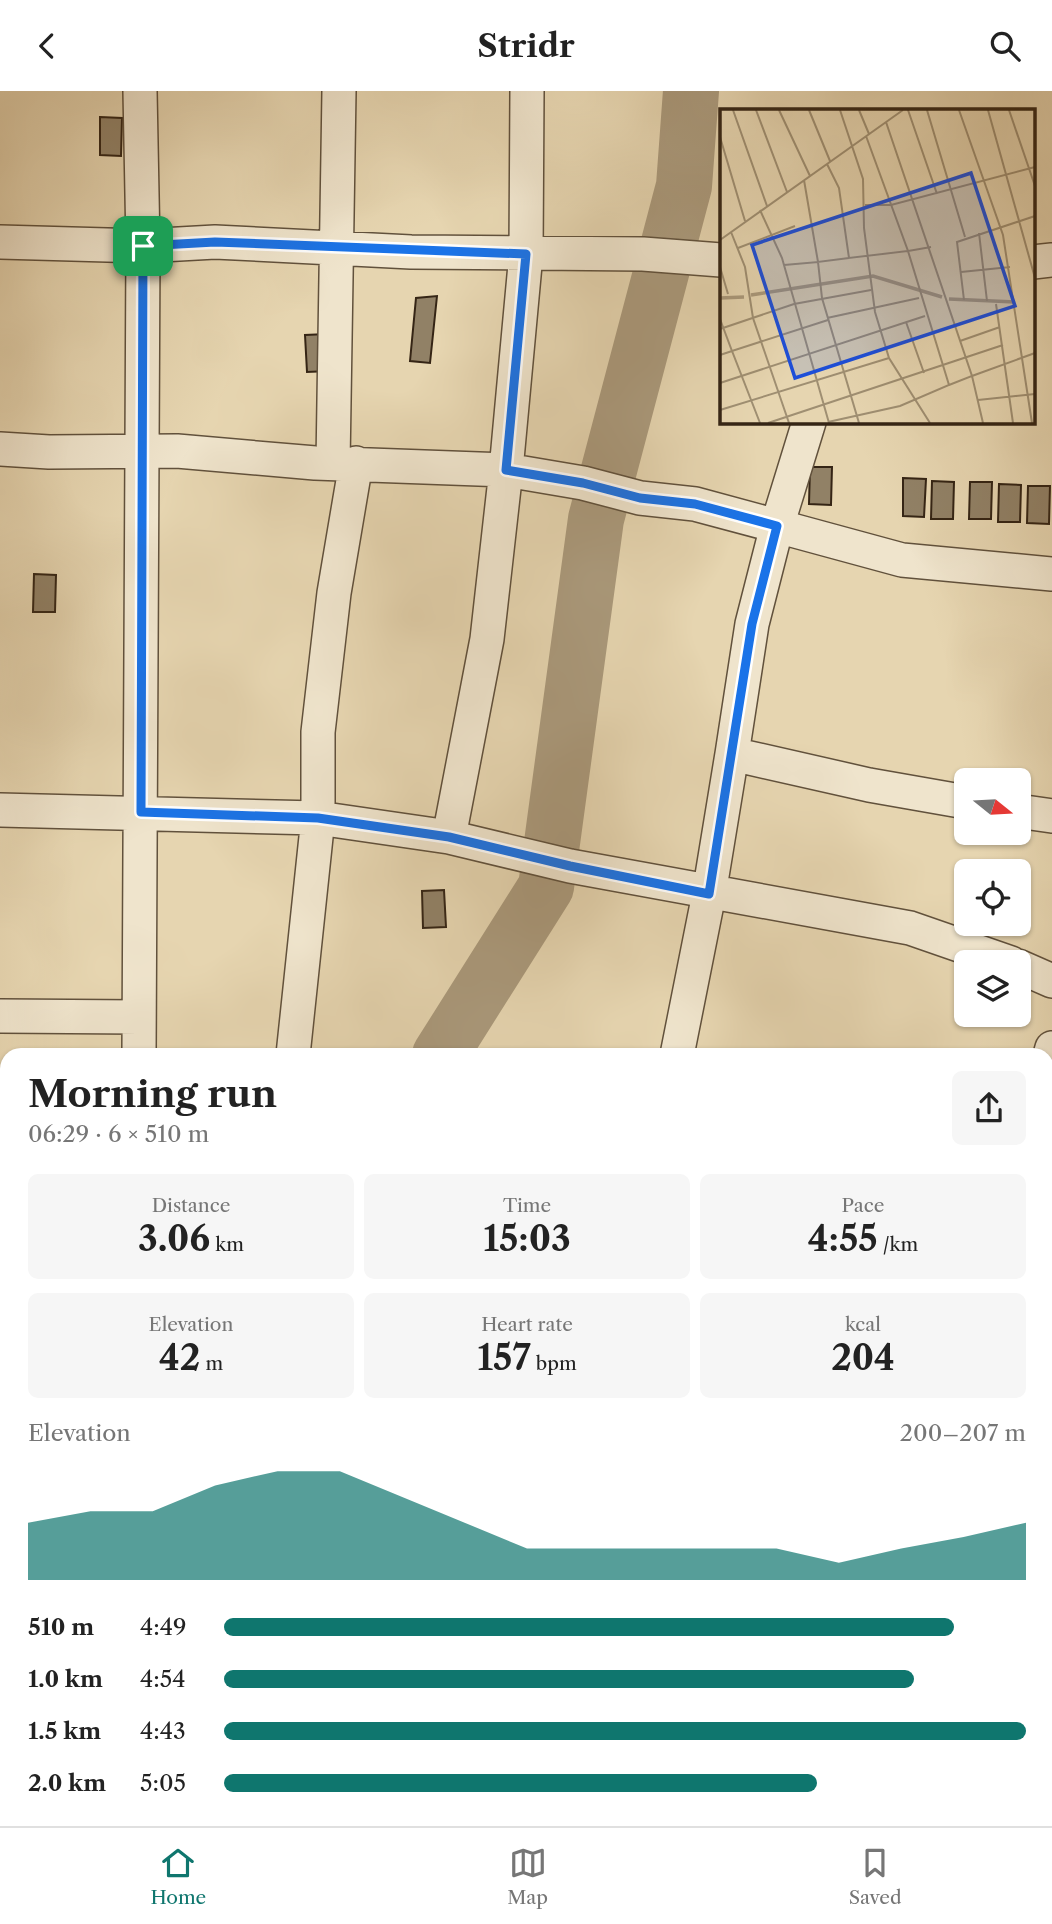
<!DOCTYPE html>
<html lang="en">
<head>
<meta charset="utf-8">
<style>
  :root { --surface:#fff; --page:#f6f6f6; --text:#222; --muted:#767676; --line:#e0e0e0; --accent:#0f766e }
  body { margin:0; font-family:"Libre Caslon Text",serif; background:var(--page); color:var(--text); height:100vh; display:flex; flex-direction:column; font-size:26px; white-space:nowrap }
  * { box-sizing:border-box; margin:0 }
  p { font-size:23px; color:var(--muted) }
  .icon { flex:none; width:38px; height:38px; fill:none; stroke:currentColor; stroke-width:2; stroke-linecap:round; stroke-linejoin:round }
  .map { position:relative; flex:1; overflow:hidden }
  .details { position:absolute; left:0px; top:957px; width:1054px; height:779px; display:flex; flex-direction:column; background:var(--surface); border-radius:21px 21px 0 0; box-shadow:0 2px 5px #0004 }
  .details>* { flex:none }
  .needle { width:46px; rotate:108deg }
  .fabs { position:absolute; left:954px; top:677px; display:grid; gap:14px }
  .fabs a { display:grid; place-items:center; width:77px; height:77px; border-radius:10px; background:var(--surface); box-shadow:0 2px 5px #0004; font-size:35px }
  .pin { position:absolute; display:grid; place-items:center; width:60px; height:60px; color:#fff; margin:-30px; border-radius:14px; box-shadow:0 4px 10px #0006 }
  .round { display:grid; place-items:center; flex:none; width:74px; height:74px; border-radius:10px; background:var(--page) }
  .head { display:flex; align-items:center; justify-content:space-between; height:119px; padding:0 28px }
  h1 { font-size:38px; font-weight:700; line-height:52px }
  .figures { display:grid; grid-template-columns:repeat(3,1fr); gap:10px; height:119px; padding:7px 28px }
  .figures div { display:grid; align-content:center; border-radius:10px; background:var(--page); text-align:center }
  .figures b { font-size:35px; font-weight:700 }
  .figures small { font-size:19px; font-weight:400 }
  .figures p { font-size:19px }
  .chart { height:196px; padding:14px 28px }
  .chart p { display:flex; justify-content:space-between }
  .chart svg { width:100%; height:126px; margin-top:7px; fill:var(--accent); opacity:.7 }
  ul { padding:0 28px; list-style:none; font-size:23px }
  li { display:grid; grid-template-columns:112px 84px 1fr; align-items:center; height:52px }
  li i { height:18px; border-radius:9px; background:var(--accent) }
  header { display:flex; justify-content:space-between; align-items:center; height:91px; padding:0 28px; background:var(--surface); font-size:32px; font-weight:700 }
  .tabs { display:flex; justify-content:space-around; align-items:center; height:98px; border-top:2px solid var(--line); background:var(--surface); font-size:19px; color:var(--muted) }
  .tabs a { display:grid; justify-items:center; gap:4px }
  .tabs .on { color:var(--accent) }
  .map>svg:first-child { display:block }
</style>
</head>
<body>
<header><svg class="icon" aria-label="back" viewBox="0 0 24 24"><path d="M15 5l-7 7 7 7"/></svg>Stridr<svg class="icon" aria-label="search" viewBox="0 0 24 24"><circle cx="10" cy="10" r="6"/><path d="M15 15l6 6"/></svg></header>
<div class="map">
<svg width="1052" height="1735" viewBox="0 0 1052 1735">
  <rect width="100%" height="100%" fill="#e6d5b0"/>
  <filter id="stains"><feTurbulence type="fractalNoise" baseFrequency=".00286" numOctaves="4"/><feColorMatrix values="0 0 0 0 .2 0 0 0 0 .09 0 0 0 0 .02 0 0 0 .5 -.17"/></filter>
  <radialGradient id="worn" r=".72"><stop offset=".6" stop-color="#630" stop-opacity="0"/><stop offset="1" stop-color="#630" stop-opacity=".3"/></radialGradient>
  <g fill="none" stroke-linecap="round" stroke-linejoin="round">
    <!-- river -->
    <path stroke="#aa997b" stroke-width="56" d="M440 964 546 796 596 428 684 95 691 0"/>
  </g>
  <!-- building -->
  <path fill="#918166" stroke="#352515" stroke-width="2" d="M100 26 122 27 121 65 100 64Z
    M437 205 430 272 410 270 416 207Z
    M327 243 329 280 307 281 305 244Z
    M810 376H832L831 414 809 413Z
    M903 387 926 388 924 426 903 425Z
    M932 390 954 391 953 428H931Z
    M970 391H992L991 428H969Z
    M999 393 1021 394 1020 431H998Z
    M1028 395H1050L1049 433 1027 432Z
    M34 483 56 484 55 521H33Z
    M444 799 446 836 423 837 422 800Z
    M0 1183H5L6 1220H0Z"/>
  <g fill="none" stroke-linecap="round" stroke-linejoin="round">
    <!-- street casing -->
    <g stroke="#61513c" stroke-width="36">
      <path id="street" d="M0 151 143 155 215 151 411 161 643 163 721 169
        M1033 171 1052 169
        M0 358 49 361 177 360 315 372 506 379 583 392 640 407 695 413 777 435 809 331
        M333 372 339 0
        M732 663 752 533 777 435 902 469 1052 483
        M0 719 318 727 449 746 570 775 910 837 1011 872
        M1018 720 1052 725
        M449 746 487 548 506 379 526 163 527 0
        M1018 875 1052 890
        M0 925 139 926
        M139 964 143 155 140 0
        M293 964 318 727V641L334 502 356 372
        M677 964 709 803 732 663 869 694 966 711
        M1046 978 1052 957
        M0 1071H7
        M1046 1089H1052
        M0 1260H7
        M1046 1271H1052
        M1046 1444H1052
        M1046 1545H1052
        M3 1599 7 1584
        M0 1731 21 1735
        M307 1735 308 1729
        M609 1735V1729
        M965 1735V1729"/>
    </g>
    <!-- street -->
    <use href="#street" stroke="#efe4cc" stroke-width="33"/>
  </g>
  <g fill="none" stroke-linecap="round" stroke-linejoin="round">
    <!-- route casing -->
    <g stroke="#fff" stroke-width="14">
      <path id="route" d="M215 151 526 163 506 379 583 392 640 407 695 413 777 435 752 533 709 803 570 775 449 746 318 727 141 721 143 155Z"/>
    </g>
    <!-- route -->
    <use href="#route" stroke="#1a73e8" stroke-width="9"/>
  </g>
  <!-- overview -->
  <g transform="translate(720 18)">
    <rect width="315" height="315" fill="#e6d5b0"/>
    <path fill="none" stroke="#aa997b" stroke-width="3.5" d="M31 186 153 167 222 188M0 189 24 188M229 190 295 193"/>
    <path fill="none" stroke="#9f8f72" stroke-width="2" d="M13 1 47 97M36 1 67 83M59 1 90 67M89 1 110 52M120 1 143 70 144 119 155 203 169 249 210 314M139 1 149 25M188 1 217 85M207 1 245 128M239 1 283 126 312 314M268 1 315 169M289 1 315 77M166 13 252 267 229 276M0 28 25 112M107 55 119 79 129 149 188 142 146 27M84 71 98 153 129 149M145 96H171L315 58M40 101 62 149 109 314M11 123 25 158 33 209 69 314M259 124 267 192M0 131 183 1M18 139 75 117M64 156 98 153 102 189 139 314M0 158 8 185M241 163 290 158M244 191 237 133 315 107M276 195 293 314M107 209 199 189M0 210 12 242 108 211M186 213 204 264M0 220 74 195 151 181M240 232 280 218M0 246 12 242 40 314M0 274 205 207M258 291 315 285M0 301 169 249M108 313 180 297 229 276 188 142 211 138M48 314 283 236M263 314 252 267 315 244"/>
    <path fill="#1d4ed8" fill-opacity="0.15" stroke="#1d4ed8" stroke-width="3.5" d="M251 64 295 197 75 269 32 136Z"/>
    <rect width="315" height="315" fill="none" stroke="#352515" stroke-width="3.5"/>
  </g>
  <rect width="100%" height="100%" filter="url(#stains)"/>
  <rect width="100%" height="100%" fill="url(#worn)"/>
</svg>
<div class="fabs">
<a><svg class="needle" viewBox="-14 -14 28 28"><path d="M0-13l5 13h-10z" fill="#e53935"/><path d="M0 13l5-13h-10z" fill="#767676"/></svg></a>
<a><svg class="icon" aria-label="locate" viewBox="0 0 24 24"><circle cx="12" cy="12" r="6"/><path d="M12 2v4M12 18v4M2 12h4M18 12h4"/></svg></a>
<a><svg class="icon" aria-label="layers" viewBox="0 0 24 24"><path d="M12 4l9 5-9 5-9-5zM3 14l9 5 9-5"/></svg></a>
</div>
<div class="pin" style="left:143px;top:155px;background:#1e9e55"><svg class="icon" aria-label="arrive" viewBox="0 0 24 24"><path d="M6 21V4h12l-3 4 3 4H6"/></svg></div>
<section class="details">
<div class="head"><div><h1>Morning run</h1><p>06:29 · 6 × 510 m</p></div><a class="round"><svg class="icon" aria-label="share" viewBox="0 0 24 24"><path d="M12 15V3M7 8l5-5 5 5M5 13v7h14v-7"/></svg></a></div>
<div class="figures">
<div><p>Distance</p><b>3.06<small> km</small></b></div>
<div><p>Time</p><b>15:03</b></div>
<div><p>Pace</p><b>4:55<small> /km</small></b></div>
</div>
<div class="figures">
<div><p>Elevation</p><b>42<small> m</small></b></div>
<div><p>Heart rate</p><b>157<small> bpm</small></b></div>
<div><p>kcal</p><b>204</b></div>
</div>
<div class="chart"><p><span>Elevation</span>200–207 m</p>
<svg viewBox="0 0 160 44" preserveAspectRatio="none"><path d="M0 44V24L10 20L20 20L30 11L40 6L50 6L60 15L70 24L80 33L90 33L100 33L110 33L120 33L130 38L140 33L150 29L160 24V44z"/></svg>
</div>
<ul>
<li><b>510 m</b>4:49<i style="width:91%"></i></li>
<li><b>1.0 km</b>4:54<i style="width:86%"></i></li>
<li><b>1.5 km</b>4:43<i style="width:100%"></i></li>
<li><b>2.0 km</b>5:05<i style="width:74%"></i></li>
</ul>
</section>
</div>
<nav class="tabs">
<a class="on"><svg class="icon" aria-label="home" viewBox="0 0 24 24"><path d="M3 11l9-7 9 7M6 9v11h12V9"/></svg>Home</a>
<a><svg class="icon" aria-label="map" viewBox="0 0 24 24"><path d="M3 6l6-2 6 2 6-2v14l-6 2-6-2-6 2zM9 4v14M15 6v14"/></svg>Map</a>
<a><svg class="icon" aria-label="saved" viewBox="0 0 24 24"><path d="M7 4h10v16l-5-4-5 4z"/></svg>Saved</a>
</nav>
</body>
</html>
